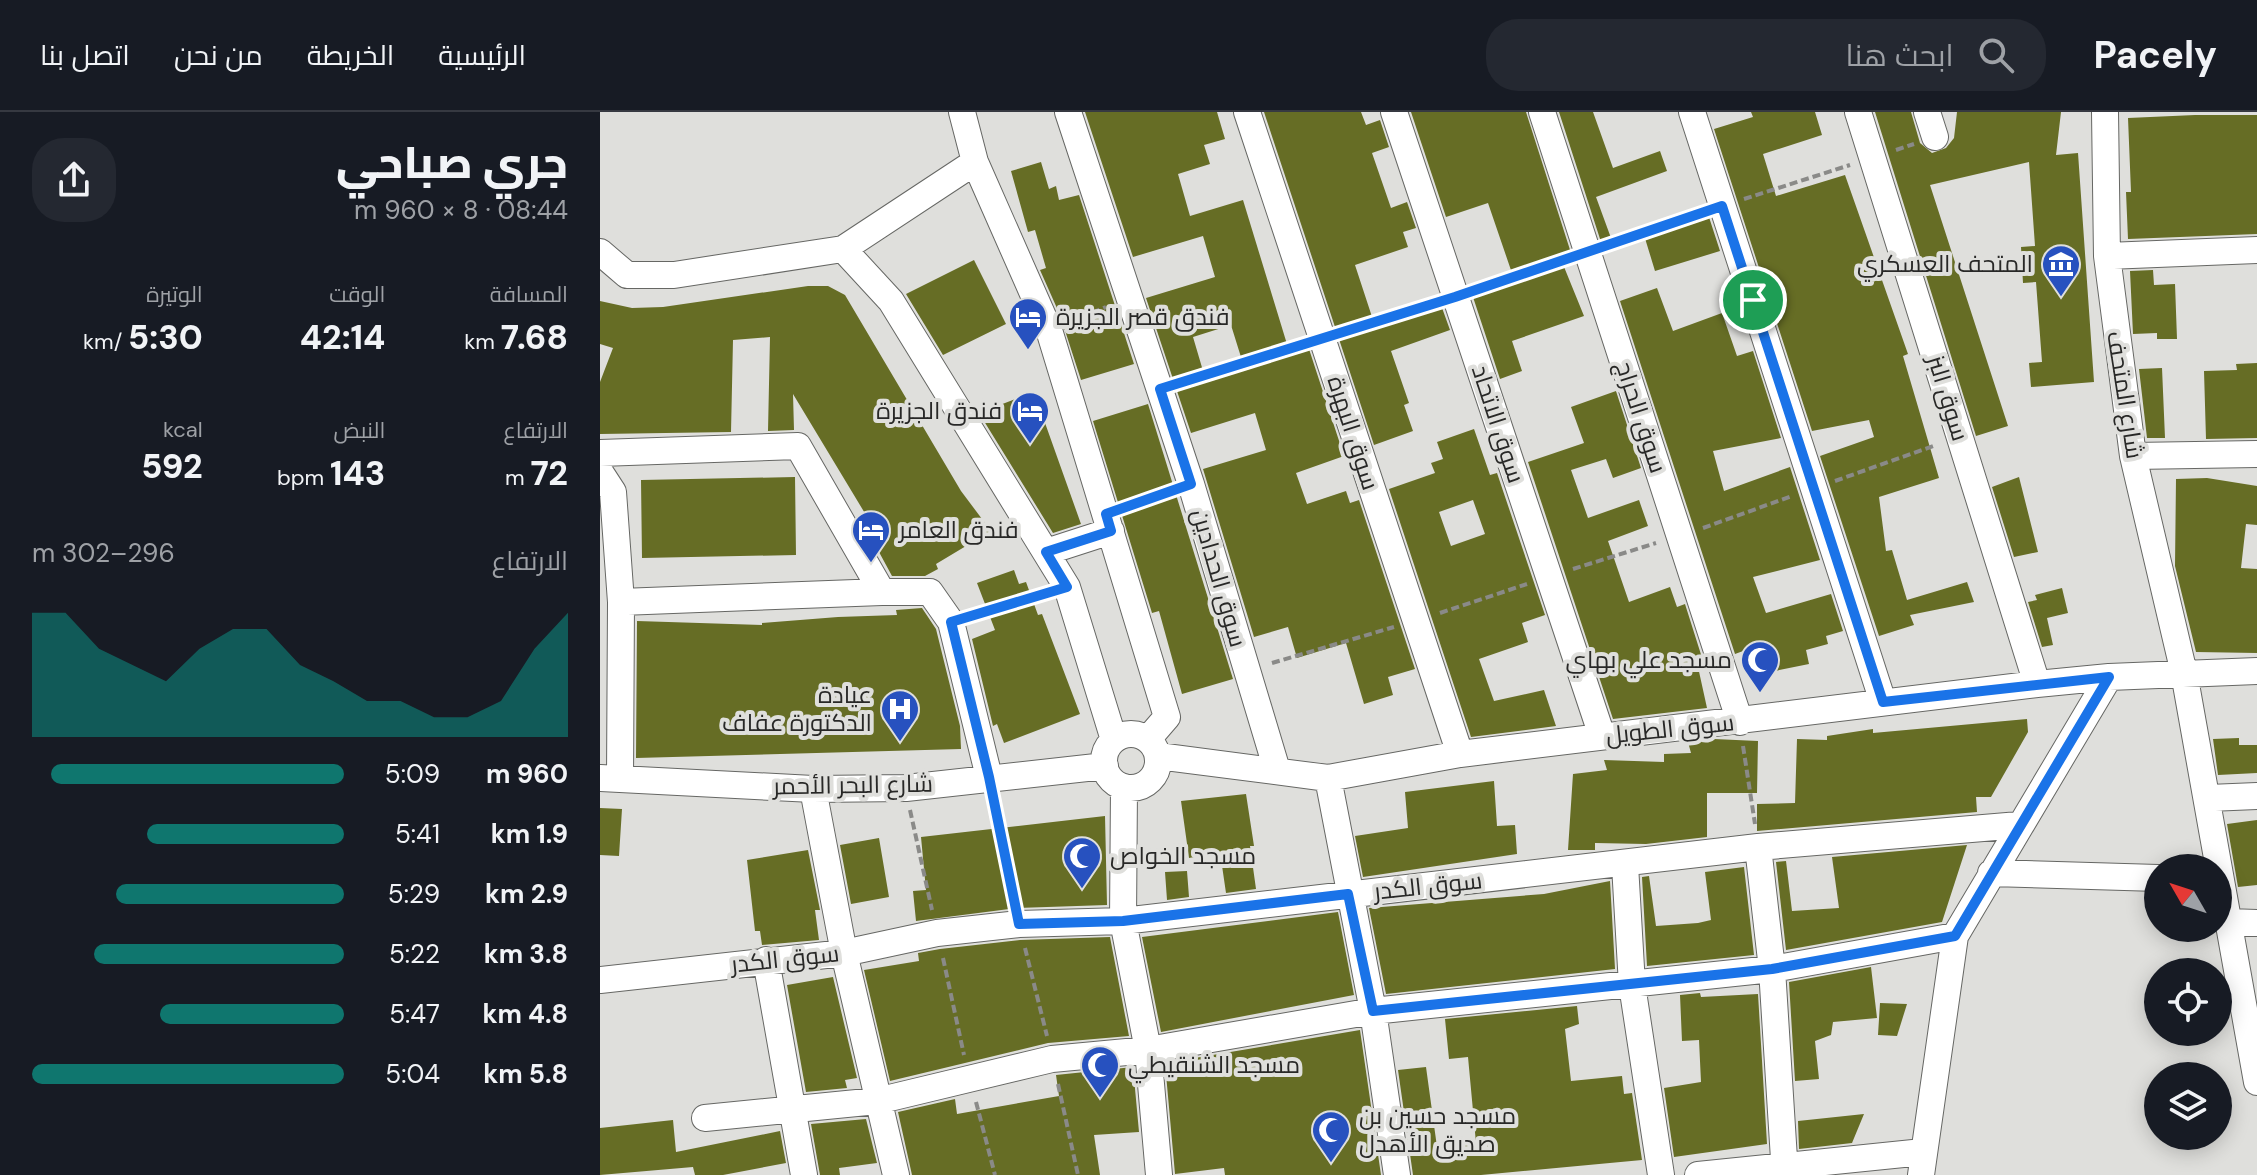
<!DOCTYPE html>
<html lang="ar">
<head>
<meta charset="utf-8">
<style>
  :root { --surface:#171b24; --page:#242831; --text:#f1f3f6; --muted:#9ea1a6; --line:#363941; --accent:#0f766e }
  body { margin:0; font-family:"DM Sans",Cairo,sans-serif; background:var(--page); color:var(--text); direction:rtl; height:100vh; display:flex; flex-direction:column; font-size:30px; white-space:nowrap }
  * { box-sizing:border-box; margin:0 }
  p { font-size:26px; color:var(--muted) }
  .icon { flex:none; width:44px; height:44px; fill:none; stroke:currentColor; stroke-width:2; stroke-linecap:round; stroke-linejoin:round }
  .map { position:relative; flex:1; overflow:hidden; direction:ltr }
  .drawer { display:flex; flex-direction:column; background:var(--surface); width:600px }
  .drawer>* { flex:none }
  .needle { width:52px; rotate:309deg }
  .controls { position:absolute; left:1544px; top:742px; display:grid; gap:16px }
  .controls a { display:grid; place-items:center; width:88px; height:88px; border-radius:50%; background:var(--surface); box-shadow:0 4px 20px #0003; font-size:40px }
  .pin { position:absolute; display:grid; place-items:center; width:68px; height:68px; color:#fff; margin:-34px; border:4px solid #fff; border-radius:50%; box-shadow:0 2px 8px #0007 }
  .round { display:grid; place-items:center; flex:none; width:84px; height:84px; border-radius:32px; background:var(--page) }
  .summary { display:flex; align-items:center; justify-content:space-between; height:136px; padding:0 32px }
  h1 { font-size:44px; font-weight:800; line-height:60px }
  .stats { display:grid; grid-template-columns:repeat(3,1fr); gap:12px; height:136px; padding:8px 32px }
  .stats div { display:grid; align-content:center }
  .stats b { font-size:34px; font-weight:800 }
  .stats small { font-size:22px; font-weight:400 }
  .stats p { font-size:22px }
  .chart { height:224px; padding:16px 32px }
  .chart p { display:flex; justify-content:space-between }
  .chart svg { width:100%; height:144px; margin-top:8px; fill:var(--accent); opacity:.7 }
  ul { padding:0 32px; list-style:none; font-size:26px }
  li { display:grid; grid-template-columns:128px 96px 1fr; align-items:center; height:60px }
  li i { height:20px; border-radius:10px; background:var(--accent) }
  header { display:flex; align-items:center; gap:48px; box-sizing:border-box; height:112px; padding:0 40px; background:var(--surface); border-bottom:2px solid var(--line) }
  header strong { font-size:38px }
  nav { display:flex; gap:44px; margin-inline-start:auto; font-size:28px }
  .search { width:560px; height:72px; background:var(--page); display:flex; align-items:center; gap:20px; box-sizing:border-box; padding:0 28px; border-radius:32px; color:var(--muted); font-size:30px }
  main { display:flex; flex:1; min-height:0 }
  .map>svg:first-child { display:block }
</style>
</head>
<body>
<header>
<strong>Pacely</strong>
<div class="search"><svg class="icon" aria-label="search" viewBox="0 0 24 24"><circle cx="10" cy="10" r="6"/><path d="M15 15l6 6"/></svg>ابحث هنا</div>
<nav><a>الرئيسية</a><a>الخريطة</a><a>من نحن</a><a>اتصل بنا</a></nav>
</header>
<main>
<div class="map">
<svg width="1657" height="1063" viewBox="0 0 1657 1063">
  <rect width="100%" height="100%" fill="#dfdfdc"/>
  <!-- building -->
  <path fill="#666d25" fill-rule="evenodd" d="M485 0H617L625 27 604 33 610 52 578 62 590 104 643 88 690 242 709 237 744 344 696 361 707 392 746 379 750 391 759 388 815 557 788 565 793 583 764 592 746 531 697 546 688 515 654 525 603 357 666 338 655 301 591 321 546 186 615 165 603 124 533 145ZM631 213 645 258 606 269 593 225Z
    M664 0H761L766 13 780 8 789 35 772 41 791 96 807 90 816 116 803 120 808 135 755 153 775 214 841 193 850 218 791 239 809 291 804 293 813 319 774 333Z
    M811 0H926L971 141 960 145 984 204 912 229 922 259 900 267 872 182 914 167 888 91 846 105Z
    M959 0H993L1013 56 1060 39 1067 59 996 85 1011 126 1001 130Z
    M1151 0H1215L1222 23 1163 42 1176 84 1245 63 1308 242 1303 244 1339 366 1279 385 1286 439 1292 438 1307 488 1367 470 1374 490 1310 503 1314 513 1279 524 1220 344 1274 325 1269 308 1212 319 1114 17 1153 5Z
    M1275 0H1311L1320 31 1332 41 1346 36 1354 26 1357 0H1461L1456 43 1478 41 1494 270 1431 275 1429 251 1442 250 1436 170 1423 171 1421 135 1435 134 1429 50 1330 73 1408 314 1376 324Z
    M1595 3H1657V122L1528 127 1526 80H1531L1528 6Z
    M441 50 449 77 456 74 459 88 479 83 534 252 481 268 460 203 440 158 446 156 435 118 428 120 411 59Z
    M1108 102 1120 139 1055 159 1044 123Z
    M374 148 406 212 343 243 306 182Z
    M1553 158 1554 173 1575 172 1577 227H1557V221L1533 222 1530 159Z
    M208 174H228L245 183 361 379 391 419 336 452 338 457 325 464H292L266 416 272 413 193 282 194 318 168 319 170 225 133 228 131 320 0 322V270L13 236 0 232V189L32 196 63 195Z
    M1057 176 1073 219 1122 201 1137 244 1153 239 1181 326 1113 339 1124 379 1190 355 1220 448 1153 465 1166 501 1231 482 1243 519 1226 524 1228 532 1206 538 1209 552 1160 562 1154 535 1135 542 1020 189Z
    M1657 251V326L1606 327 1604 259 1637 258 1636 252Z
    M1562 256 1565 326H1547L1539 257Z
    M1016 279 1041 356 1013 366 1006 347 971 358 988 406 1039 388 1048 414 1008 429 1029 490 1070 475 1077 495 1085 492 1104 552 1098 555 1107 596 1013 607 928 350 984 331 971 295Z
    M434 280 481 412 453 421 379 301Z
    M548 292 633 567 582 582 559 499 552 501 493 309Z
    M874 317 890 363 897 361 945 503 922 511 928 530 879 547 894 589 944 578 956 614 871 625 789 377 835 361 831 351 843 347 837 330ZM873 388 885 422 851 434 839 400Z
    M195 365 196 443 42 446 41 368Z
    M1419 365 1438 440 1414 445 1392 375Z
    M1607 366 1657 374V413L1646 412 1641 456 1657 457V541L1596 540 1575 454 1576 367Z
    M414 458 419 472 426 470 438 503 442 502 480 602 404 631 397 612 393 614 372 527 395 518 377 471Z
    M1462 476 1468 501 1447 506 1453 533 1442 535 1428 490 1437 488 1435 483Z
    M322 496 336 517 360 614 361 637 36 646 37 509 162 513V511L238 505 297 503 296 498Z
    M1427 607 1428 620 1391 685H1376L1377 700 1157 719V692L1195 691 1197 627 1227 628V624L1273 617V621Z
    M1639 626V633H1657V661L1618 663 1613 627Z
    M1114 627 1158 629 1157 681H1107V725L1046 732 995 731V738H968L973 662 1007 658 1004 648 1064 650V642L1091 641 1088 630Z
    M894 669 897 714 915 713 917 742 763 765 755 724 808 716 805 680Z
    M646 682 654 734H650L656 777 626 781 620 740 589 746 581 689Z
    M0 696 22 697 19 744 0 743Z
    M505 704 507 793 417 796 316 809 313 779 326 778 321 725Z
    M1657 708V773L1638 775 1627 712Z
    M279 726 289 785 251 792 240 733Z
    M1367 733 1342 810 1186 838 1176 750 1186 749 1192 799 1239 796 1232 745Z
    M208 738 220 798H215L219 828 162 833 160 819H155L147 748Z
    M1144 755 1154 843 1047 854 1042 765 1049 764 1056 814 1098 811 1111 808 1105 760Z
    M587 759 589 785 567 788 565 760Z
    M1010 769 1015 857 786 882 769 796 944 782Z
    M738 800 754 883 561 920 542 825Z
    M510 825 529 924 448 931 290 969 264 858 319 849 318 841 340 837 420 828Z
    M1271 855 1277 906 1233 910 1231 923 1215 929 1219 967 1195 969 1189 870Z
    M233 865 257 966 245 968 247 976 206 980 187 873Z
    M1100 881 1101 885 1158 882 1167 1032 1074 1045 1064 976 1101 970 1099 928 1082 929 1080 883Z
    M1280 891 1307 892 1297 924 1278 923Z
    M977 894 979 912 965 917 971 969 1022 964 1024 982 1032 981 1042 1048 881 1063H813L798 958 826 955 837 1035 876 1031 868 945 849 947 845 907Z
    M760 918 781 1063H625L624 1056 575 1062 565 951Z
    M533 955 539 1020 494 1023 500 1063H312L298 1000 355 987 357 1002 459 984 456 963Z
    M1264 1002 1252 1031 1199 1037 1198 1009Z
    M266 1007 277 1051 239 1056 240 1063H220L211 1012Z
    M73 1008 76 1040 180 1019 186 1051 123 1063H95L93 1055 0 1063V1016Z"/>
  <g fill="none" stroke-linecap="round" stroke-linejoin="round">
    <!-- minor casing -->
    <g stroke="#666764" stroke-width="28">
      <path id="minor" d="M362 0 375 50 449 218 567 605 548 627
        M468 0 591 372 677 658
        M647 0 860 642
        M794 0 1002 624
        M942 0 1140 610
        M1092 0 1283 590
        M1258 0 1437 572
        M1327 0 1335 25
        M1505 0 1507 144 1533 344 1584 561 1657 970
        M243 137 291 189 467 475 514 628
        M0 140 27 163H74L243 137 375 50
        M1507 144 1657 138
        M0 341 198 334 282 480H330L351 510 389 665
        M1533 344 1657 342
        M0 360 13 380 21 490 20 666
        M446 440 511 419
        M21 490 282 480
        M504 649a27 27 0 1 1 54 0a27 27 0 1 1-54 0Z
        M558 644 728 666 860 642 1437 572 1509 565 1657 559
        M0 666 213 677 306 676 505 654
        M728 666 773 899 797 1063
        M524 675 523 809 548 938 559 1063
        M213 677 244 841 296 1063
        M1609 686 1657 684
        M1158 735 1172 857 1185 1063
        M1025 753 1032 873 1061 1063
        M1391 761 1558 766
        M1628 810 1657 811
        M166 848 204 1063
        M0 868 244 841 337 821 419 812 523 809 1158 735 1419 713
        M105 1006 277 989 452 947 548 938 773 899 1172 857 1355 824
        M1098 1063 1323 1040
        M1321 1063 1355 824 1509 565"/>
    </g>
    <!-- path -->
    <path stroke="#8a8a88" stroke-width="4" stroke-dasharray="8 4" stroke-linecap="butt" d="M1296 38 1314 32
      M1144 87 1250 53
      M1011 131 1101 101
      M879 177 965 147
      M470 210 506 195
      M745 220 832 192
      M581 270 699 235
      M1235 369 1336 333
      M527 395 568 380
      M1103 416 1192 384
      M973 457 1056 431
      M840 501 927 472
      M372 503 444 482
      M672 551 794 515
      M1143 634 1155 712
      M395 691 414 788
      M310 698 332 798
      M425 836 447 924
      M343 846 364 943
      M458 972 478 1063
      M376 990 395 1063"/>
    <!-- minor -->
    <use href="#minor" stroke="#fff" stroke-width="26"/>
  </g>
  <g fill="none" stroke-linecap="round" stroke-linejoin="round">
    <!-- route casing -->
    <g stroke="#fff" stroke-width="16">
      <path id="route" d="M1122 94 1283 590 1509 565 1355 824 1172 857 773 899 748 782 523 809 419 812 389 665 351 510 467 475 446 440 511 419 506 402 591 372 560 277 855 185Z"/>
    </g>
    <!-- route -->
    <use href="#route" stroke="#1a73e8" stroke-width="10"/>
  </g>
  <!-- icons -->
  <defs>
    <g id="museum-pin" transform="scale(2)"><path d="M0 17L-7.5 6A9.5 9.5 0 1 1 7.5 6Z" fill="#2751bf" stroke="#dfdfdc"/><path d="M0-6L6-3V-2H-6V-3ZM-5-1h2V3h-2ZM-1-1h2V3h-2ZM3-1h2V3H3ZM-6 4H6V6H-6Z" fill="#fff"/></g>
    <g id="hotel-pin" transform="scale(2)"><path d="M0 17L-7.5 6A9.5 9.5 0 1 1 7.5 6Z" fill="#2751bf" stroke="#dfdfdc"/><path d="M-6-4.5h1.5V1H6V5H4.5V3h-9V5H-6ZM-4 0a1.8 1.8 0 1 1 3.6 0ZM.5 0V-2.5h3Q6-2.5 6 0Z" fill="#fff"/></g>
    <g id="mosque-pin" transform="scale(2)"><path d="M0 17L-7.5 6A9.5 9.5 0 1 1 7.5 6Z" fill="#2751bf" stroke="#dfdfdc"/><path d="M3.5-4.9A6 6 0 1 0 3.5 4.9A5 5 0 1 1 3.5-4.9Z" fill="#fff"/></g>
    <g id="hospital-pin" transform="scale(2)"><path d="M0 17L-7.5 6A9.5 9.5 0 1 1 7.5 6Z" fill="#2751bf" stroke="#dfdfdc"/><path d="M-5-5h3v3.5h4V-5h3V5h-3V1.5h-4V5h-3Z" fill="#fff"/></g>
  </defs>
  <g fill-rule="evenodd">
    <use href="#museum-pin" x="1461" y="152"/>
    <use href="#hotel-pin" x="428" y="205"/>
    <use href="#hotel-pin" x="430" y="299"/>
    <use href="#hotel-pin" x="271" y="418"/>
    <use href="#mosque-pin" x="1160" y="548"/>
    <use href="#hospital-pin" x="300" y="597"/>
    <use href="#mosque-pin" x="482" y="744"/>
    <use href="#mosque-pin" x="500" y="953"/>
    <use href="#mosque-pin" x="731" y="1018"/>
  </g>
  <g text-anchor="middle" stroke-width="8" stroke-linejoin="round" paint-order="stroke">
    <!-- poi labels -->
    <g font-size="24" fill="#282827" stroke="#dfdfdc" text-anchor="start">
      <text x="1433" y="160" text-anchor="end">المتحف العسكري</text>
      <text x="456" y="213">فندق قصر الجزيرة</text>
      <text x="402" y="307" text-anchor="end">فندق الجزيرة</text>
      <text x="299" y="426">فندق العامر</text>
      <text x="1132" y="556" text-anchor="end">مسجد علي بهاي</text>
      <text x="272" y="591" text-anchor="end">عيادة<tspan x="272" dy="28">الدكتورة عفاف</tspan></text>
      <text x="510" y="752">مسجد الخواص</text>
      <text x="528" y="961">مسجد الشنقيطي</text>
      <text x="759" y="1012">مسجد حسين بن<tspan x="759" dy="28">صديق الأهدل</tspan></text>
    </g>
    <!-- street labels -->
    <g font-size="24" fill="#282827" stroke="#dfdfdc">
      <text transform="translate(1525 283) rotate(81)" y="8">شارع المتحف</text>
      <text transform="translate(1348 286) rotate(73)" y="8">سوق البز</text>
      <text transform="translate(1041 305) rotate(72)" y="8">سوق الحراج</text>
      <text transform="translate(898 312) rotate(72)" y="8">سوق الاتحاد</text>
      <text transform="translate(753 321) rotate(72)" y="8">سوق البهرة</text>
      <text transform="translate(619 466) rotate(74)" y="8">سوق الحدادين</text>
      <text transform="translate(1070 617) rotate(-6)" y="8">سوق الطويل</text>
      <text transform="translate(253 673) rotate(-1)" y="8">شارع البحر الأحمر</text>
      <text transform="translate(828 774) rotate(-6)" y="8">سوق الكدر</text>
      <text transform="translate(185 847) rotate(-6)" y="8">سوق الكدر</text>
    </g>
  </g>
</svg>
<div class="controls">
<a><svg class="needle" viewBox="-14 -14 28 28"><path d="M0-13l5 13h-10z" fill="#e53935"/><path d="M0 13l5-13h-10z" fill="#9ea1a6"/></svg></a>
<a><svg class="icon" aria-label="locate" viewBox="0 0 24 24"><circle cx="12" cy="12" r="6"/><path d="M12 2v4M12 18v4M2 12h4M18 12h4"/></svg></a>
<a><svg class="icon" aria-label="layers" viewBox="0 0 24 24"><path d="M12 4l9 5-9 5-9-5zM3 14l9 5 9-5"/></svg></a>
</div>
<div class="pin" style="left:1153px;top:188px;background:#1e9e55"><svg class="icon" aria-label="arrive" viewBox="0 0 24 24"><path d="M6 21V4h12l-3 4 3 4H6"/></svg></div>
</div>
<section class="drawer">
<div class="summary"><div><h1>جري صباحي</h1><p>08:44 · 8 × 960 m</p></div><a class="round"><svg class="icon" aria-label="share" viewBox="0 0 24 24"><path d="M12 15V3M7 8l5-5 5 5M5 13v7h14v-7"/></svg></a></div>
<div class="stats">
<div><p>المسافة</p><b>7.68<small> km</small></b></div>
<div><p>الوقت</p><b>42:14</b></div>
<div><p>الوتيرة</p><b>5:30<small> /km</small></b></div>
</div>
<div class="stats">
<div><p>الارتفاع</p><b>72<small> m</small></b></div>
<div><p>النبض</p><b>143<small> bpm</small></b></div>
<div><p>kcal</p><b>592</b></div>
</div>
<div class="chart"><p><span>الارتفاع</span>296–302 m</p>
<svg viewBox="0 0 160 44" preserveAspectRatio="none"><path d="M0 44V6L10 6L20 17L30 22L40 27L50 17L60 11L70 11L80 22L90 27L100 33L110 33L120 38L130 38L140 33L150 17L160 6V44z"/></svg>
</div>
<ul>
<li><b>960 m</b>5:09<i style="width:94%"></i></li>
<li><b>1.9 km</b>5:41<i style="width:63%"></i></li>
<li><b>2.9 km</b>5:29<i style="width:73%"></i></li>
<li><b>3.8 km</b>5:22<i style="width:80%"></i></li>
<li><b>4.8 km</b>5:47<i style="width:59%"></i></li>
<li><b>5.8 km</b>5:04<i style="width:100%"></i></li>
</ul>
</section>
</main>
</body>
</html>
